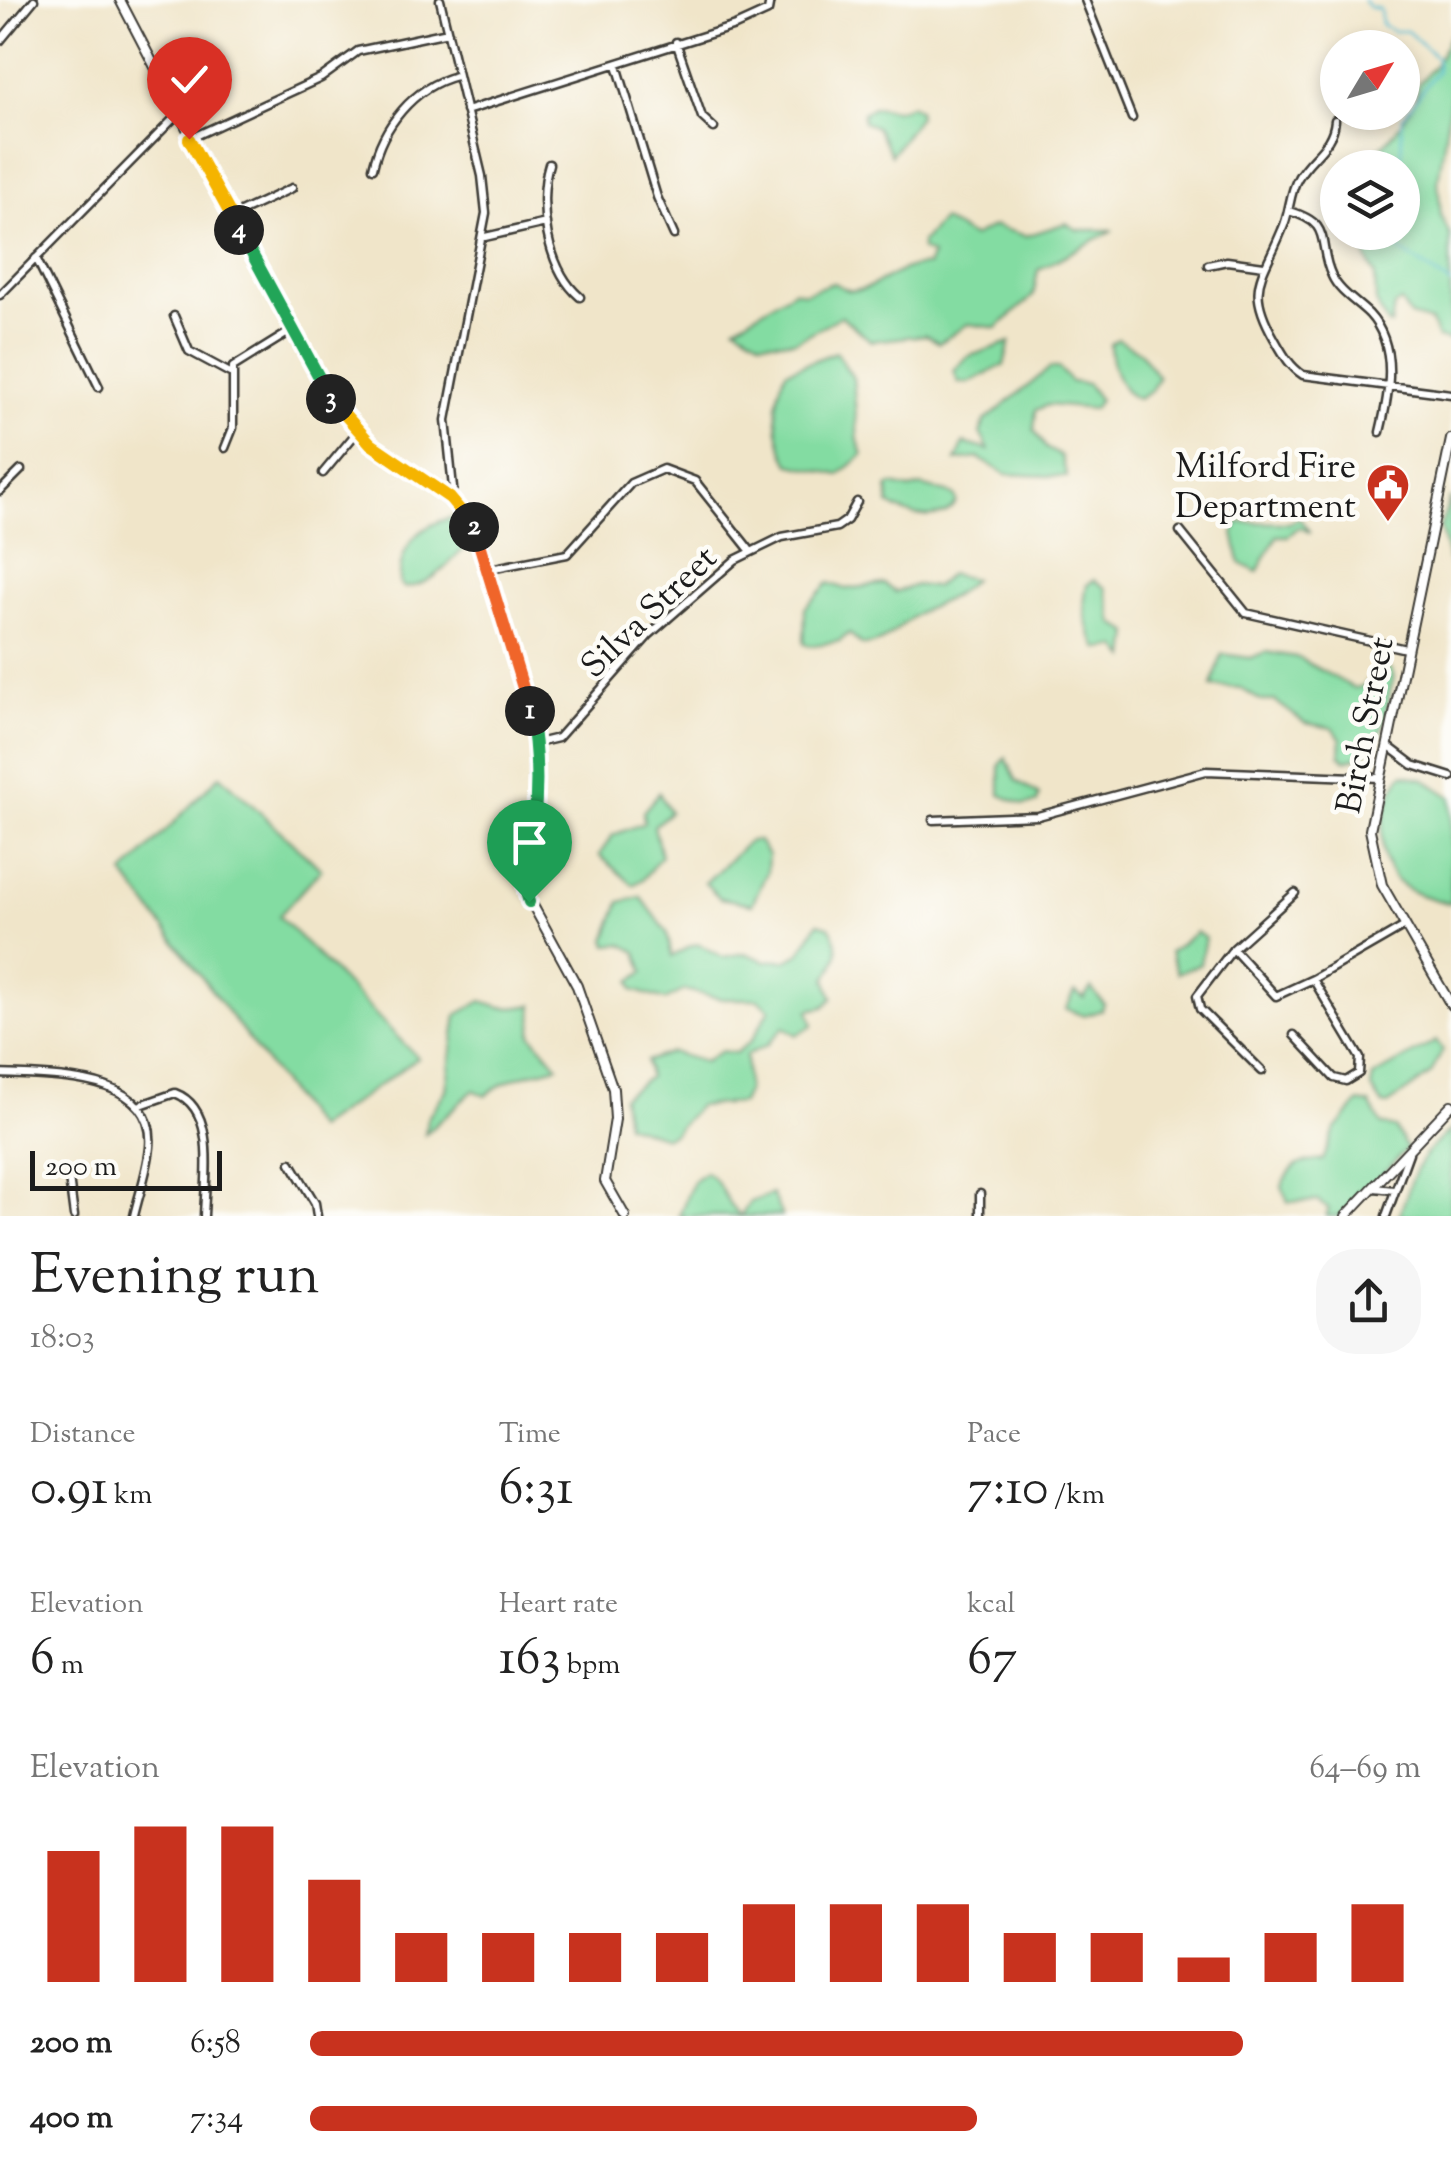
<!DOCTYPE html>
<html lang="en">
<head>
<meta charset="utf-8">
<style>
  :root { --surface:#fff; --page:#f6f6f6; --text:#222; --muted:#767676; --accent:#c8321e }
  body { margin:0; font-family:"Sorts Mill Goudy",serif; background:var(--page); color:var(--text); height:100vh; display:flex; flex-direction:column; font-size:38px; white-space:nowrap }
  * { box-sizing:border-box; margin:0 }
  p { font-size:32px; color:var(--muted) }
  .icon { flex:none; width:55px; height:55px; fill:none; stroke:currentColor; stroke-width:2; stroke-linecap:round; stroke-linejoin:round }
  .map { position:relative; height:1216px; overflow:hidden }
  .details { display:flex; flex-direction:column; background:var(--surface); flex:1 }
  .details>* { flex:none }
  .needle { width:65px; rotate:52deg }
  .fabs { position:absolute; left:1320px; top:30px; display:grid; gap:20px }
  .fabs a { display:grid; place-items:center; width:100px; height:100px; border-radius:50%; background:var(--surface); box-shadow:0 5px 15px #0003; font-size:50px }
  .scale { position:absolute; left:30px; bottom:25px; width:192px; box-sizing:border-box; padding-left:10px; border:5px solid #1c1c1c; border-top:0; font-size:28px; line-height:35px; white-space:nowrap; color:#1c1c1c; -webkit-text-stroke:8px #fdfcf7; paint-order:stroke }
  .pin { position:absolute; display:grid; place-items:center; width:85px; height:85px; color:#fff; margin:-102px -42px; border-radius:50% 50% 50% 0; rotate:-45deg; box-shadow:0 0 10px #0007 }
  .pin .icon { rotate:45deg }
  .km { position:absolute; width:50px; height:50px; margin:-25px; border-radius:50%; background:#222; color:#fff; font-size:28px; line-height:50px; text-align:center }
  .round { display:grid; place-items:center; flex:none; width:105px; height:105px; border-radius:40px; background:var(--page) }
  .headline { display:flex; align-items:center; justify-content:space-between; height:170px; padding:0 30px }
  h1 { font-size:55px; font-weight:600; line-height:75px }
  .figures { display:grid; grid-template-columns:repeat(3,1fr); gap:15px; height:170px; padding:10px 30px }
  .figures div { display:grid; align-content:center }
  .figures b { font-size:50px; font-weight:600 }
  .figures small { font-size:28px; font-weight:400 }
  .figures p { font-size:28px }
  .chart { height:280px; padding:20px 30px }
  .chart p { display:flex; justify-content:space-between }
  .chart svg { width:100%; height:180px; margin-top:10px; stroke:var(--accent); stroke-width:6 }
  ul { padding:0 30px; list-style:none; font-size:32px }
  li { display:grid; grid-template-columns:160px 120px 1fr; align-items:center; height:75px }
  li i { height:25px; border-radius:12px; background:var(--accent) }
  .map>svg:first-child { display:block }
</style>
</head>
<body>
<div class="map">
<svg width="1451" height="1216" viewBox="0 0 1451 1216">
  <rect width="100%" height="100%" fill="#fdfcf7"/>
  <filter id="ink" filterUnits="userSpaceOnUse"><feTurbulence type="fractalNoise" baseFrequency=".01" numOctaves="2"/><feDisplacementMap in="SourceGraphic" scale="20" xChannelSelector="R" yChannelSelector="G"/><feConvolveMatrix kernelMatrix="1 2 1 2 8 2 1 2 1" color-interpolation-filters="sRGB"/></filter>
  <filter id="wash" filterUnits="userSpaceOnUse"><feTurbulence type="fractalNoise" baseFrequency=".0048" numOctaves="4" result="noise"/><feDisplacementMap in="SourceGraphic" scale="40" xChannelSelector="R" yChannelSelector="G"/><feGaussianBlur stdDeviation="2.25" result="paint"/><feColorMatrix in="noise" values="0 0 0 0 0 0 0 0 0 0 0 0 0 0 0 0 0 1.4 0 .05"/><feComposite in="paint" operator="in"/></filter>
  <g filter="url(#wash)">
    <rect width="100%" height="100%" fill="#f0e5c9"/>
    <!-- green -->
    <path fill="#83dca2" stroke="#507c5f" stroke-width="2.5" d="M1451 34V95L1438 182 1441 216 1450 235 1451 341 1437 338 1431 322 1410 316 1401 302 1394 306 1391 325 1387 324 1376 302 1375 275 1355 233 1402 232V168L1380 167 1376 152C1392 137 1418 106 1418 84L1435 65Z
      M910 105 918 109 919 116 891 155 876 127 863 122V113L873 107 896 110Z
      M942 220 972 237 994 226 1026 236 1066 223 1078 230H1113L1038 270 1033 296 997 328 968 324 939 343 926 335 871 341 841 316 795 341H761L736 326 794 290 804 293 833 283C839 285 843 288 848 290 872 295 898 263 927 266L932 255 921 250V243Z
      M1118 339 1140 352 1158 377 1151 391 1138 399C1120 394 1110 363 1110 344Z
      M1010 342 1004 365 968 383 958 382 954 370 967 357Z
      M836 352 853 378 858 441 863 455 839 475 790 464C774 438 772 399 786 371Z
      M1050 368H1059L1071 382 1087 384 1099 400 1093 409 1048 405 1036 410 1034 430 1046 448 1061 456 1067 477 1006 474 978 458 956 461 964 443 989 450 980 433 985 421Z
      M893 485 910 489 922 486 954 495 957 501C944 525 908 517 889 504L888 487Z
      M1451 497V569L1440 527Z
      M453 517 466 525 475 540C447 559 444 581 405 588L400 584C398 545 419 526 453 517Z
      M1299 518 1311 533 1299 527 1288 536H1277L1257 572 1240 563 1234 533 1238 522 1289 523Z
      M949 574 973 579C957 598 938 602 918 613 897 625 888 645 862 645L849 633 840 641 809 646 804 643 805 608 829 583 846 589 884 584 895 592 916 585 935 587Z
      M1094 580 1106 588 1114 623 1130 633 1127 658 1118 647 1099 649C1087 633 1081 604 1087 585Z
      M1266 652 1296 657 1354 688 1364 686 1379 667 1391 669C1396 680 1392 681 1390 692 1384 721 1383 755 1345 760L1340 755 1341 739 1332 728 1305 723 1275 701H1261L1240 688 1212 686 1222 654 1250 658Z
      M1006 758 1016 780 1039 795 1037 803 1024 805 1000 795V765Z
      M1403 774 1424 779 1451 797V904C1433 899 1406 893 1394 878 1373 849 1383 800 1403 774Z
      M220 775 321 869 279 916 418 1058 316 1129 124 874Z
      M659 793 670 812 654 826 661 856 643 879 633 885 599 855 613 835 644 823 643 812Z
      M749 841H759L768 855 767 872 752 904 720 898 705 883Z
      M641 897 667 932 672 957C700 939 694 942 723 957L745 953 765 961 787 960 800 953 818 923 829 926C843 948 838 960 826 979L833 998 824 1007 809 1010 813 1025 797 1035 784 1027 767 1045 746 1055 747 1090 741 1103 698 1106 673 1134 665 1137 626 1124 622 1097 649 1077 646 1061 671 1052 704 1062 721 1051 736 1053 752 1040 770 1009 758 999H722L685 990 665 1000 633 990 631 981 644 972 637 952 622 944 608 945 606 940 620 902Z
      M1196 932 1205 938 1200 964 1177 973 1170 952Z
      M1091 988 1104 1004 1102 1010 1084 1016 1066 1009 1075 992 1084 998Z
      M482 1001C508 1010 507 1009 533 1005L532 1035 558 1066C532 1073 507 1077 485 1096L474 1090 425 1134 427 1119 446 1090 457 1015Z
      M1436 1041 1443 1050 1431 1074 1388 1105 1382 1104 1371 1087 1373 1077Z
      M1359 1102 1370 1104 1382 1125 1395 1128 1407 1149 1342 1216H1326L1329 1209 1318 1201 1288 1202 1282 1186C1293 1162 1300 1163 1323 1160L1335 1130Z
      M1451 1130V1216H1399C1413 1177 1416 1157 1451 1130Z
      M705 1172C723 1181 724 1205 741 1215L750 1202 772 1194 782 1216H679L693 1181Z"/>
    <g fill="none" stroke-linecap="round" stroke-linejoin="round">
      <!-- stream -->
      <path stroke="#50b9ce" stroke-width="2.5" d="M1364 0 1369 7 1380 9 1382 25 1393 31H1407L1437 58V71L1402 118 1401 168
        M1379 232 1381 238 1451 284"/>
    </g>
  </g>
  <g filter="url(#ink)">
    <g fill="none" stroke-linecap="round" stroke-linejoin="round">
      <!-- minor casing -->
      <g stroke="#3c3a36" stroke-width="11">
        <path id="minor" d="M440 0 482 176 486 213 446 420 453 488 450 498
          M1085 0 1132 118
          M0 41 34 0
          M676 42 702 117 714 128
          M617 65 657 197 674 235
          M466 111 735 26 768 11 770 0
          M1335 120C1333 147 1310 156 1298 178 1289 193 1290 214 1282 230 1262 279 1245 287 1274 338 1282 352 1289 366 1303 375L1451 394
          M189 139 321 78 358 51 448 32
          M549 164C537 203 547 269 580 297
          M373 168C382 127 413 87 456 76
          M1289 211C1335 224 1316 243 1332 276 1339 292 1357 302 1369 314 1399 346 1389 395 1380 432
          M232 216 292 188
          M485 237 546 223
          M36 258 99 387
          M1208 265 1227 261 1264 266
          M0 295 177 115
          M174 316 189 351 230 373
          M225 448 233 428V367L291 331
          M323 473 358 431
          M0 491 21 470
          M1180 531 1246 613 1406 649
          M490 569 567 554 631 483 663 469 695 481 749 549
          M533 744 558 738 649 635 735 560 782 537 837 527 847 520 857 502
          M1388 746 1413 765 1451 777
          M933 820 1038 816 1206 771 1380 778
          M1233 949 1276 996 1313 979 1360 1058 1359 1073 1346 1081 1334 1078 1294 1035
          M1313 979 1405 926
          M1262 1071 1200 1009 1197 996 1233 949 1295 893
          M0 1074C49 1077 157 1072 150 1147 148 1170 139 1194 134 1216
          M138 1106 175 1093C218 1109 205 1179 204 1216
          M291 1163 315 1203 317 1216
          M69 1178 74 1216
          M1374 1188 1394 1190
          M980 1216V1194
          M1386 1216 1409 1153"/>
      </g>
      <!-- tertiary casing -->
      <g stroke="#3c3a36" stroke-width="12">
        <path id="tertiary" d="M120 0 318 380 371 444 457 506 480 540 532 721 535 812 524 860 525 891 577 986 613 1089 615 1119 605 1181 625 1216
          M1451 439 1370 830 1382 885 1451 1005
          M1346 1216 1451 1105"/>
      </g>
      <!-- minor -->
      <use href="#minor" stroke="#fff" stroke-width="6"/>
      <!-- tertiary -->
      <use href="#tertiary" stroke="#fff" stroke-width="8"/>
    </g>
  </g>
  <g fill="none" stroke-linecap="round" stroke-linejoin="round" filter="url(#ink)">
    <!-- split-1 casing -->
    <g stroke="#fff" stroke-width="20">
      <path id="split-1" d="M529 902C518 872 530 852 534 824 538 787 537 747 530 711"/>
    </g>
    <!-- split-2 casing -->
    <g stroke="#fff" stroke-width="20">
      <path id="split-2" d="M474 527 530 711"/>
    </g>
    <!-- split-3 casing -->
    <g stroke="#fff" stroke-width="20">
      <path id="split-3" d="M331 399 371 444 450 498 474 527"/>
    </g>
    <!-- split-4 casing -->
    <g stroke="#fff" stroke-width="20">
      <path id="split-4" d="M239 230 331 399"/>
    </g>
    <!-- split-5 casing -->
    <g stroke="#fff" stroke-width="20">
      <path id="split-5" d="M189 139 239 230"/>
    </g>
    <!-- split-1 -->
    <use href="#split-1" stroke="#22a559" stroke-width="12"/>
    <!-- split-2 -->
    <use href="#split-2" stroke="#f0652b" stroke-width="12"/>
    <!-- split-3 -->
    <use href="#split-3" stroke="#f5b400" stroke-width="12"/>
    <!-- split-4 -->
    <use href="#split-4" stroke="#22a559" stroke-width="12"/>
    <!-- split-5 -->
    <use href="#split-5" stroke="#f5b400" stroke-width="12"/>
  </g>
  <!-- icons -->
  <defs>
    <g id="civic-pin" transform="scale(2.25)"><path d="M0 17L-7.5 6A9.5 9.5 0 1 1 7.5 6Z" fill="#c8321e" stroke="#fdfcf7"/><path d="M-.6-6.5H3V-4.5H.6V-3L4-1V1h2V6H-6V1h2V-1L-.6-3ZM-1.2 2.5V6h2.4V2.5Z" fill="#fff"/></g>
  </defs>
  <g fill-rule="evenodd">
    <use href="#civic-pin" x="1388" y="485"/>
  </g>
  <g text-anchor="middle" stroke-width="9" stroke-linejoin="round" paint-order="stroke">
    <!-- poi labels -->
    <g font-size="35" fill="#1c1c1c" stroke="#fdfcf7" text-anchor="end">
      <text x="1356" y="477">Milford Fire<tspan x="1356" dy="40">Department</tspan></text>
    </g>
    <!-- street labels -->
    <g font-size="35" fill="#1c1c1c" stroke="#fdfcf7">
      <text transform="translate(648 611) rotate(-44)" y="12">Silva Street</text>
      <text transform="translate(1364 725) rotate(-79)" y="12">Birch Street</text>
    </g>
  </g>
</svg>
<div class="fabs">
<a><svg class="needle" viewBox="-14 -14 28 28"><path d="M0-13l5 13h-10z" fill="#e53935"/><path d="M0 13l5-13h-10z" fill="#767676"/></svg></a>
<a><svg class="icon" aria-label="layers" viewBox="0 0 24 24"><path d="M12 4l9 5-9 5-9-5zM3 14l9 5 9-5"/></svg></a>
</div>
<div class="scale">200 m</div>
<div class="pin" style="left:529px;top:902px;background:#1e9e55"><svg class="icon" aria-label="arrive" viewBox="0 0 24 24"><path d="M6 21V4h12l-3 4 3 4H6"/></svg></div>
<div class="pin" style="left:189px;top:139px;background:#d93025"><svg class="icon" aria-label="check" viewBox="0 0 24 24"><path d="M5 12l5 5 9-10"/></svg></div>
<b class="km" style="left:530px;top:711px">1</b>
<b class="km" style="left:474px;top:527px">2</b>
<b class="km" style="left:331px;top:399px">3</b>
<b class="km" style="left:239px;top:230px">4</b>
</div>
<section class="details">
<div class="headline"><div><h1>Evening run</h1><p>18:03</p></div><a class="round"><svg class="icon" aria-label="share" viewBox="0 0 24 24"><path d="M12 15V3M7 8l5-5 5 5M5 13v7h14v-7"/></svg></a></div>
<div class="figures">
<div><p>Distance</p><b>0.91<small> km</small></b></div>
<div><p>Time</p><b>6:31</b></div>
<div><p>Pace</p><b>7:10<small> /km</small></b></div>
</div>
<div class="figures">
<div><p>Elevation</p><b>6<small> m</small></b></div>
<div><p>Heart rate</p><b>163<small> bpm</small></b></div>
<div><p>kcal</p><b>67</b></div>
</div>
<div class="chart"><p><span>Elevation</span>64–69 m</p>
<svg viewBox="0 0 160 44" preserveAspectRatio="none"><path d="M5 44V12M15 44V6M25 44V6M35 44V19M45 44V32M55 44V32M65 44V32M75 44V32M85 44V25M95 44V25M105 44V25M115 44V32M125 44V32M135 44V38M145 44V32M155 44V25"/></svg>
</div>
<ul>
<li><b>200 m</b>6:58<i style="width:84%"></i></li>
<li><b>400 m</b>7:34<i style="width:60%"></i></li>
</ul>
</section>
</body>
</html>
